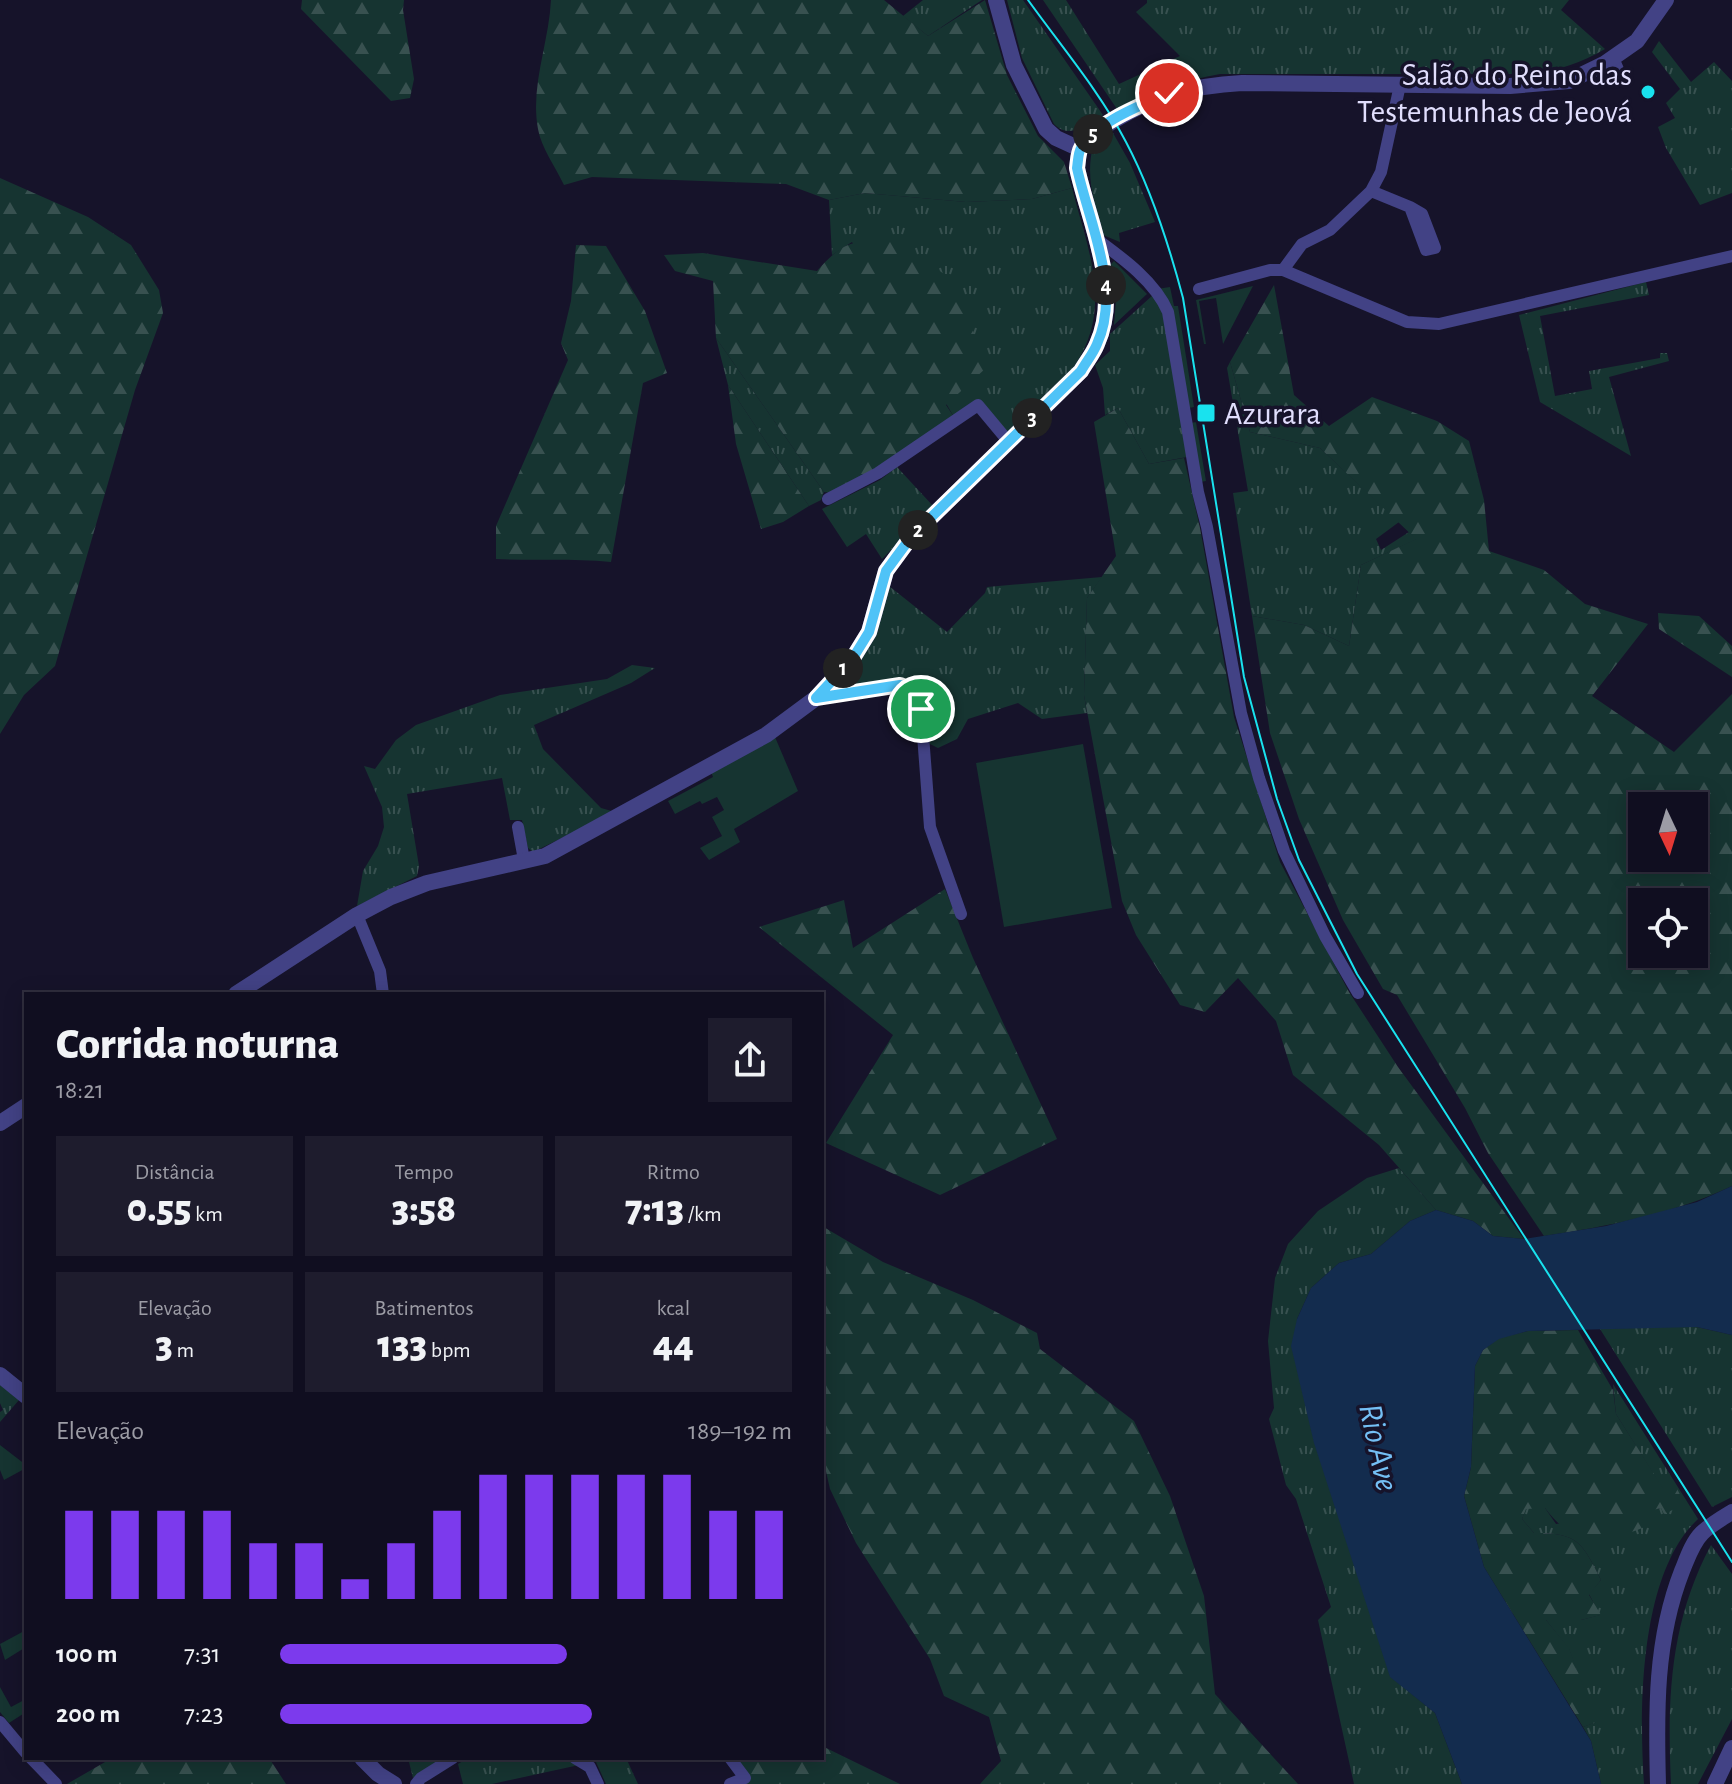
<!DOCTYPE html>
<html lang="pt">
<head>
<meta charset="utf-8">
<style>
  :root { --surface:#100e20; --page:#1e1c2d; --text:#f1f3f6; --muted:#9c9ca5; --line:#302e3e; --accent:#7c3aed }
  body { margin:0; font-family:"Alegreya Sans",sans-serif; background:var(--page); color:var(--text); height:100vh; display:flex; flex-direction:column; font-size:30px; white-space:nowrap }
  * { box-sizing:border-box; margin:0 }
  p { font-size:26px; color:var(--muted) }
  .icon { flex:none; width:44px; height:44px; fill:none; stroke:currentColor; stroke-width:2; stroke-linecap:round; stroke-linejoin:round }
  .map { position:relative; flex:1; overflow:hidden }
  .side { position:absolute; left:24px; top:992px; width:800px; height:768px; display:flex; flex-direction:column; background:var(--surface); border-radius:0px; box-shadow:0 4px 20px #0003,0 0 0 2px var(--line) }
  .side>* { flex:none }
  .needle { width:52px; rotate:176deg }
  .fabs { position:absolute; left:1628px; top:792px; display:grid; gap:16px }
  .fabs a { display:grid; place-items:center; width:80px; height:80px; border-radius:0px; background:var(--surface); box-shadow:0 4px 20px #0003,0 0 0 2px var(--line); font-size:40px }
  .pin { position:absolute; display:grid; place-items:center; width:68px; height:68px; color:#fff; margin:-34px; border:4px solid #fff; border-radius:50%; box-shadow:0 2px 8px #0007 }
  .km { position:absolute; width:40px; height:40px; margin:-20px; border-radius:50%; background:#222; color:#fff; font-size:22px; line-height:40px; text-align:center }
  .round { display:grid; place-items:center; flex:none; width:84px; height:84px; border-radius:0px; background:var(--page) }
  .summary { display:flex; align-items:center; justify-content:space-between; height:136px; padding:0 32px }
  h1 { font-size:44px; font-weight:800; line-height:60px }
  .figures { display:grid; grid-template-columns:repeat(3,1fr); gap:12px; height:136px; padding:8px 32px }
  .figures div { display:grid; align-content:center; border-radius:0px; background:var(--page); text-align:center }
  .figures b { font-size:40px; font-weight:800 }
  .figures small { font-size:22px; font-weight:400 }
  .figures p { font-size:22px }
  .chart { height:224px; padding:16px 32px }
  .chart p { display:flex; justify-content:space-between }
  .chart svg { width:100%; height:144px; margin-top:8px; stroke:var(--accent); stroke-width:6 }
  ul { padding:0 32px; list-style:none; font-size:26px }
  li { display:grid; grid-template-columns:128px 96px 1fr; align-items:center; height:60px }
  li i { height:20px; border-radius:10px; background:var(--accent) }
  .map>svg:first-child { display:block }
</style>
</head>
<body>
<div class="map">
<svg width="1732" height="1784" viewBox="0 0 1732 1784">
  <defs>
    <pattern id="grass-tufts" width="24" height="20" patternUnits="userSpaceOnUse" patternTransform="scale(2)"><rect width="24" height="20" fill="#163431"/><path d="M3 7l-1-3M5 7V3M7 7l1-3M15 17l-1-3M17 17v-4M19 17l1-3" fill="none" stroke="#385150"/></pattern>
    <pattern id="forest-firs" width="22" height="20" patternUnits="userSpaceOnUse" patternTransform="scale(2)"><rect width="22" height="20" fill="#163431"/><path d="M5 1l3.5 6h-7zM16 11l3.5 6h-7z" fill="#385150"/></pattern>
  </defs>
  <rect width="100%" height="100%" fill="#16132a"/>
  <!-- grass -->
  <path fill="url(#grass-tufts)" d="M923 0H982L928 36 903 16Z
    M1007 0H1023L1103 115C1088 125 1070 140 1054 124L1022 58Z
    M1043 0H1066L1119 84 1180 56 1136 12 1147 3V0H1569L1561 10 1605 49C1581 63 1559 70 1532 74H1220C1182 81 1151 92 1117 109Z
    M1659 41 1691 82 1714 62 1732 81V193L1700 205 1666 148 1658 127 1675 118 1666 103 1680 89 1652 52Z
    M1113 133 1130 163 1155 222 1119 233 1120 242 1103 235C1095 205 1085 178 1093 146Z
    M1072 188C1088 251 1114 307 1074 367 1060 388 1026 414 1007 432L979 400 954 417 852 242 832 255 829 200 865 193 966 202 1032 199Z
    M1646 282 1649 295 1540 316 1555 396 1592 389 1589 371 1660 358V353H1667L1669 361 1609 377 1631 456 1540 402 1519 315Z
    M1153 295 1165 315 1187 457 1149 464 1118 408 1105 415 1103 388 1095 365 1110 351V334Z
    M716 338 824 492 821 500 809 506 728 385Z
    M1230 362 1250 432 1320 448 1399 522 1376 539 1381 550 1409 532 1417 539 1361 565 1349 646 1304 625 1252 616 1233 493 1248 491 1227 368Z
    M897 467 934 507 882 559 866 534 847 547 822 509 880 480Z
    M1102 577 1087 598 1084 695 1087 713 1042 719 1018 703 968 719 957 739 938 748 928 743 924 695 914 683 901 680 838 689V683L889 586 947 632 985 593 987 587Z
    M632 665 655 668 631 683 534 725 543 749 601 808 615 812 533 852 528 848 522 820H510L502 778 407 794 419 866 417 876 357 906 363 871 378 846 384 827 382 807 364 766 375 769 396 740 416 725 500 695 607 679Z
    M1399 1168 1436 1210 1410 1221 1371 1254 1339 1263 1311 1288 1297 1319 1390 1676 1435 1713 1462 1784H1354L1318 1620 1331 1607 1296 1499 1286 1485 1269 1419 1274 1408 1268 1341 1275 1278 1288 1244 1318 1211 1367 1178Z
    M1635 1327H1697L1732 1335V1497L1712 1507 1600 1329Z
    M1613 1384 1698 1519C1639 1574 1639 1710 1644 1784H1601L1591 1741 1583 1727 1596 1722 1569 1649 1546 1620H1581L1600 1615 1589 1594 1601 1580C1582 1542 1578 1533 1534 1533L1522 1519 1526 1508H1545L1556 1524 1661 1508 1663 1489 1616 1414Z
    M0 1385 19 1400 0 1422V1412L3 1410 0 1403Z
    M1711 1545 1732 1574V1719L1698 1784H1671C1667 1698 1670 1622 1711 1545Z
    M468 1758H568L579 1765 492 1784H463L458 1764Z
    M600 1758H626L638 1784H606L596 1762Z"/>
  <!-- forest -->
  <path fill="url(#forest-firs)" fill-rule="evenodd" d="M302 0H404L403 10 414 79 410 98 391 101 301 9Z
    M551 0H884L928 36 985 0 1007 75 1038 136 1064 162 1072 188 1032 199 966 202 865 193 829 200 786 184 592 177 564 185C556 168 541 147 538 129 530 86 549 43 551 0Z
    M0 178 88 217 131 245 159 290 163 313 135 390 55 666 24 695 0 734Z
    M897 241 954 281 987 367 946 405 954 417 877 470 831 493 824 492 716 338 713 281 675 271 664 255 703 253 817 271C847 237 854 242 897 241Z
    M576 245 606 246 645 311 667 373 643 383 611 562C573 558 535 561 496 559V526L568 360 561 343 571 301Z
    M1274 285 1294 395 1329 426 1372 397 1437 421 1469 441 1484 500 1489 551 1544 570 1585 604 1648 624 1592 696 1674 752 1732 694V1186C1673 1214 1609 1226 1544 1236L1488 1153 1465 1108 1397 995 1383 989 1343 920 1299 819 1270 733 1252 616 1304 625 1349 646 1361 565 1416 539 1320 448 1250 432 1230 362ZM1642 806H1694V858H1642ZM1642 902H1694V954H1642Z
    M728 385 809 506 783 522 761 529 736 444Z
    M1118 408 1149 464 1184 458 1200 528 1234 717 1280 862 1349 992 1398 1067 1524 1239 1493 1236 1473 1221 1436 1210 1379 1145 1293 1075 1276 1021 1238 978 1205 1012 1180 1005 1136 935 1122 901 1084 695 1087 598 1116 556 1094 422Z
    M1658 613 1699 616 1732 646V677L1659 629Z
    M945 889 973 958 1057 1139 940 1195 826 1143 893 1035 759 927 844 900 853 948Z
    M822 1226 883 1262 973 1300 1037 1333 1040 1349 1134 1421 1170 1496 1204 1596 1215 1694 1298 1784H980L1001 1761 989 1717 944 1696 930 1659 856 1543 830 1489 822 1454Z
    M1578 1330 1613 1390 1616 1414 1663 1488 1676 1487 1685 1504 1664 1514 1661 1508 1653 1510 1652 1524C1611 1542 1575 1550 1545 1508L1526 1509 1522 1519 1534 1533C1578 1533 1582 1542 1601 1580L1589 1595 1601 1615 1581 1620H1546L1569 1648 1597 1722 1583 1727 1484 1567 1464 1496 1471 1467 1475 1366 1483 1350 1499 1338 1528 1331Z
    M822 1746 900 1784H730L744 1778 730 1758H822Z
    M112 1758H269L286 1784H67Z
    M408 1758H448L413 1778Z"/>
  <!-- green -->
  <path fill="#163431" d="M1114 261 1147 294 1114 325 1116 299 1111 264Z
    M1253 286 1223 344 1216 298 1199 301 1206 344H1204L1196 300Z
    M1170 287 1174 306H1178L1194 407 1189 408 1191 423 1196 422 1206 481 1200 482 1157 289Z
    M775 737 798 791 734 829 740 842 709 860 700 848 722 836 712 817 724 810 717 797 702 804 700 801 675 814 668 801 713 777 711 772Z
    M1083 744 1112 908 1004 927 976 763Z
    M0 1445 26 1465V1468L4 1480 0 1470Z
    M26 1630V1647L5 1660 0 1644Z
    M0 1687 11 1707 26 1699V1712L9 1723 0 1712Z"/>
  <!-- water -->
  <path fill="#132c4e" d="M1732 1186V1335L1697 1327 1528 1331 1499 1339 1483 1350 1475 1366 1471 1467 1464 1496 1484 1567 1591 1741 1601 1784H1462L1435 1713 1390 1677 1314 1443 1291 1346 1297 1319 1311 1288 1339 1263 1371 1254 1410 1221 1436 1210 1473 1221 1493 1236 1524 1239 1606 1226 1697 1202Z"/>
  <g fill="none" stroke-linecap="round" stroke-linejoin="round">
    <!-- minor -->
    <path stroke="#424285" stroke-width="12" d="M1613 58 1623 81
      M1371 191 1410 207 1426 250 1435 248 1422 214 1410 207
      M1095 238C1121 257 1155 281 1168 312L1198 492 1207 527 1241 713 1259 778 1284 851 1325 936 1358 993
      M1283 270 1302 244 1330 230 1371 191 1381 172 1400 85
      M1199 289 1270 270H1283L1407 322 1439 324 1732 256
      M828 499 878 473 978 405 1008 441
      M816 698 900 685 915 691 921 709 930 827 961 914
      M518 827 524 860
      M357 915 380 971 383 994
      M0 1722 26 1753
      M31 1758 56 1784
      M575 1758 590 1767 598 1784
      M730 1758 745 1778 730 1784
      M416 1784 421 1778 453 1758"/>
    <!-- tertiary -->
    <path stroke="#424285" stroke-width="16" d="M996 0 1014 65 1046 129 1056 138 1080 149
      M236 994 357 915 391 897 427 883 545 856 766 735 816 698 853 658 869 632 886 571 911 537 1081 371C1086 362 1093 354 1097 344 1122 289 1089 223 1077 168 1078 162 1078 154 1080 149 1086 137 1102 128 1113 121 1156 95 1192 86 1242 83L1510 86 1569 81 1604 64 1637 41 1666 0
      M0 1123 26 1106
      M0 1375 26 1396
      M362 1758 378 1774 394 1784
      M1658 1784C1656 1712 1655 1640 1682 1571 1687 1559 1692 1543 1702 1533 1710 1525 1722 1518 1732 1512
      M1715 1784 1732 1748"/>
    <!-- tram -->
    <path stroke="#19e2ee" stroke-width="2" d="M1028 0C1061 46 1100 92 1126 142 1152 191 1169 245 1183 298L1244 677 1277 799 1299 860 1357 974 1732 1562"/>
  </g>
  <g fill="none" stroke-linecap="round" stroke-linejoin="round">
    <!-- route casing -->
    <g stroke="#fff" stroke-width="16">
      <path id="route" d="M921 709 915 691 900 685 816 698 853 658 869 632 886 571 911 537 1081 371C1086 362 1093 354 1097 344 1122 289 1089 223 1077 168 1078 162 1078 153 1081 148 1094 123 1144 104 1169 93"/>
    </g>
    <!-- route -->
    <use href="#route" stroke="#4fc3f7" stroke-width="10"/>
  </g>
  <!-- markers -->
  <g fill="#19e2ee" stroke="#16132a" stroke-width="3">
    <circle cx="1648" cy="92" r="8"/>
    <rect x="1196" y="403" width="20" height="20" rx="4"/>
  </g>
  <g text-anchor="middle" stroke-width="7" stroke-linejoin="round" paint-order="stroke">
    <!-- poi labels -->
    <g font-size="32" fill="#e1defd" stroke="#16132a" text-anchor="end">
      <text x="1632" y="85">Salão do Reino das<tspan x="1632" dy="37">Testemunhas de Jeová</tspan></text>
      <text x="1224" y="424" text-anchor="start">Azurara</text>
    </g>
    <!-- water labels -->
    <g font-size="34" font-style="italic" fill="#74bff5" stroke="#16132a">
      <text transform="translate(1380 1447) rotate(78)" y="12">Rio Ave</text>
    </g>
  </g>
</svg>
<div class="fabs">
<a><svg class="needle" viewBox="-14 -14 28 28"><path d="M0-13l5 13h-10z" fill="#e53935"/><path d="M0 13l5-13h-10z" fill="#9c9ca5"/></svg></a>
<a><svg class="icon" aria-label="locate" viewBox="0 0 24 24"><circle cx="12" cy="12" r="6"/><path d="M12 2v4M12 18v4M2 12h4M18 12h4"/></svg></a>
</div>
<div class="pin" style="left:921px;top:709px;background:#1e9e55"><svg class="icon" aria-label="arrive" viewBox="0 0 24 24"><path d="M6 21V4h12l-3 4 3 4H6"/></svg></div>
<div class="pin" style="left:1169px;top:93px;background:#d93025"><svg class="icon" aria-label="check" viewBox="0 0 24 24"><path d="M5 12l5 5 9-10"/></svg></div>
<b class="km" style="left:843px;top:668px">1</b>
<b class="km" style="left:918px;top:530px">2</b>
<b class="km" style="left:1032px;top:418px">3</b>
<b class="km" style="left:1106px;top:285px">4</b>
<b class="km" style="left:1093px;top:134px">5</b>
<section class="side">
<div class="summary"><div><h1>Corrida noturna</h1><p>18:21</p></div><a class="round"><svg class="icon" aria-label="share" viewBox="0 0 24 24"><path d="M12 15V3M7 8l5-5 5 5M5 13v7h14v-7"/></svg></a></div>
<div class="figures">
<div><p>Distância</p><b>0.55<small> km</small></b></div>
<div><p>Tempo</p><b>3:58</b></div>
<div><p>Ritmo</p><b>7:13<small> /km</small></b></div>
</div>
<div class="figures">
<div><p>Elevação</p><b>3<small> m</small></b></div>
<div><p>Batimentos</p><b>133<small> bpm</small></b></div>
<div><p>kcal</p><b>44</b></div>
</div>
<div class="chart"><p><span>Elevação</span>189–192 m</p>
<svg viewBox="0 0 160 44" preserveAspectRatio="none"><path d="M5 44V17M15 44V17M25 44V17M35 44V17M45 44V27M55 44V27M65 44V38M75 44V27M85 44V17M95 44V6M105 44V6M115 44V6M125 44V6M135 44V6M145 44V17M155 44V17"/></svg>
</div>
<ul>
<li><b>100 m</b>7:31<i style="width:56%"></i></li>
<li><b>200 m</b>7:23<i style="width:61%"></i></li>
</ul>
</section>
</div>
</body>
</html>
